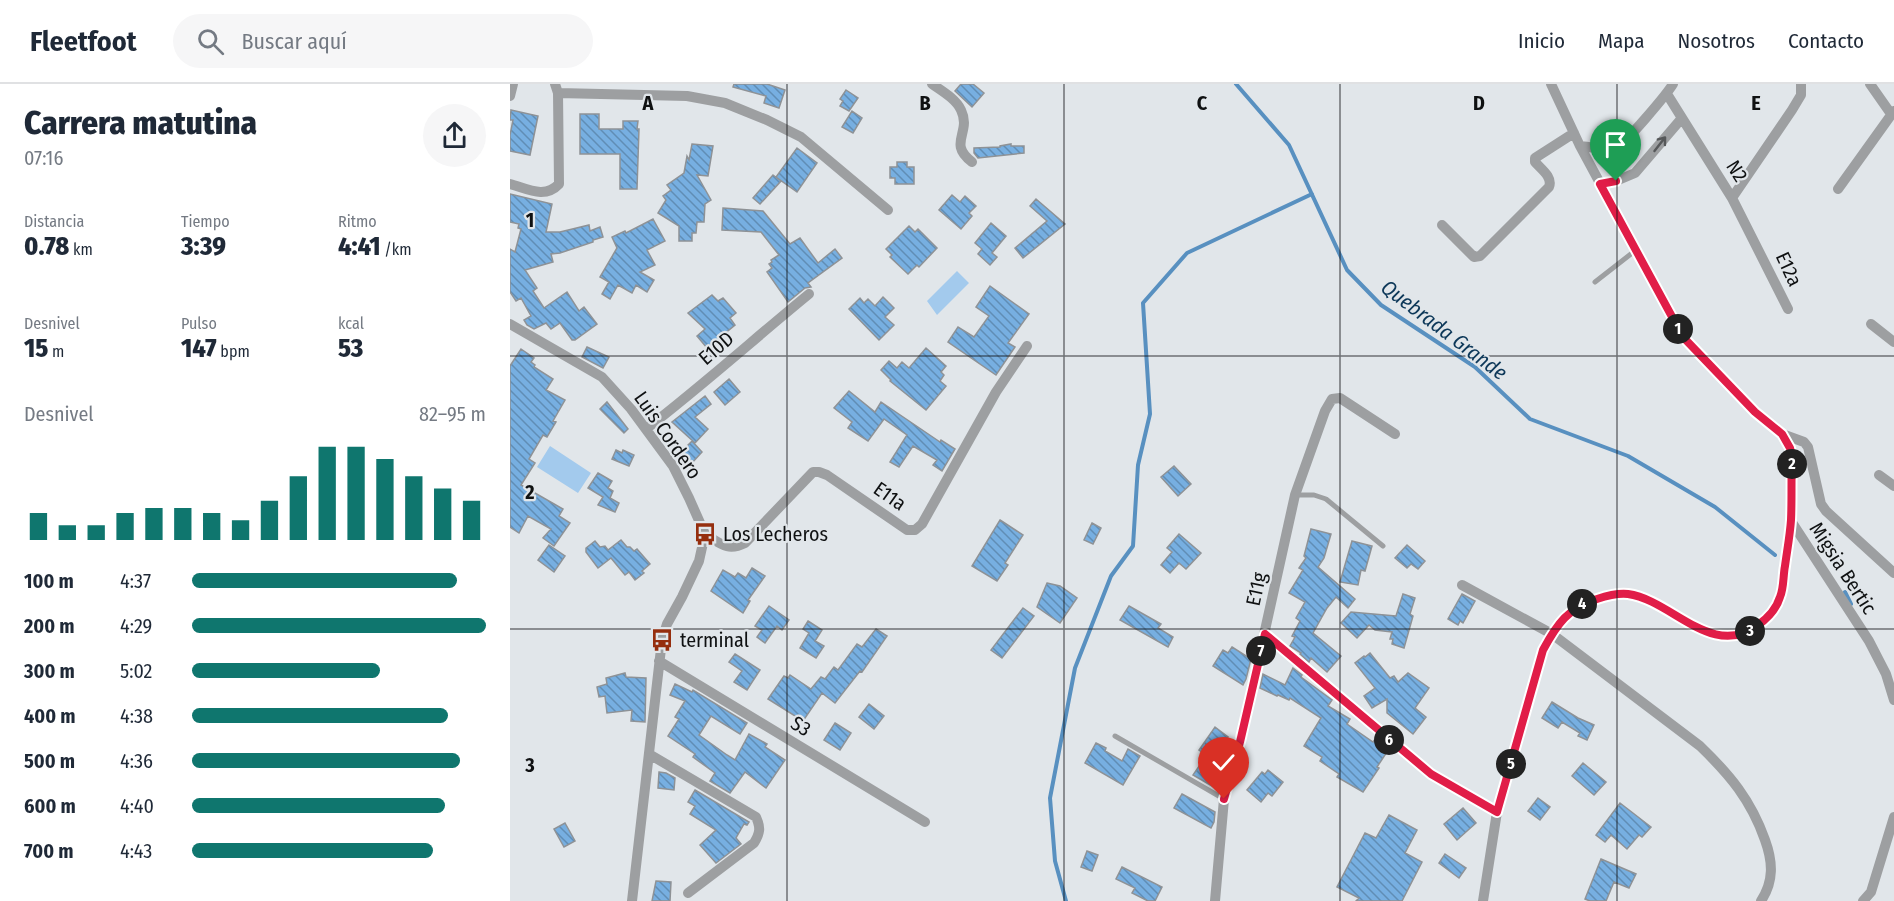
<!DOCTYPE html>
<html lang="es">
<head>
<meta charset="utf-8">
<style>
  :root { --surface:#fff; --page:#f6f6f7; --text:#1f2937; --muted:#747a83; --line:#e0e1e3; --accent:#0f766e }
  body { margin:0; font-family:"Fira Sans Condensed",sans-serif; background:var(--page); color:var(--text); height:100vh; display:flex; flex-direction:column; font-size:22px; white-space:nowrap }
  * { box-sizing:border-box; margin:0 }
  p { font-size:20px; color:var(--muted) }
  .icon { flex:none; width:33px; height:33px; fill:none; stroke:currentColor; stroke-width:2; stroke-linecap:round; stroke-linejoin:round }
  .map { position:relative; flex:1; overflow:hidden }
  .drawer { display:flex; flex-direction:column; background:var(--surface); width:510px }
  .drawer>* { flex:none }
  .pin { position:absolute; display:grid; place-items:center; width:51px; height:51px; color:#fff; margin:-62px -26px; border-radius:50% 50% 50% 0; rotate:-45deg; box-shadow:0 0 6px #0007 }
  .pin .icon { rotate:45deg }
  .km { position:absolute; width:30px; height:30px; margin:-15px; border-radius:50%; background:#222; color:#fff; font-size:16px; line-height:30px; text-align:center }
  .round { display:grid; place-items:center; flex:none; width:63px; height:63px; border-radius:32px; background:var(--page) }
  .overview { display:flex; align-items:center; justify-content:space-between; height:102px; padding:0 24px }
  h1 { font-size:33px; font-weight:800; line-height:45px }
  .figures { display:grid; grid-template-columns:repeat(3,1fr); gap:9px; height:102px; padding:6px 24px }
  .figures div { display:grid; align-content:center }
  .figures b { font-size:26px; font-weight:800 }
  .figures small { font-size:16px; font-weight:400 }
  .figures p { font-size:16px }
  .chart { height:168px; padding:12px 24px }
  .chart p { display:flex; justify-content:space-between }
  .chart svg { width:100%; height:108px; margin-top:6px; stroke:var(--accent); stroke-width:6 }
  ul { padding:0 24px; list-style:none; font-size:20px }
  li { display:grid; grid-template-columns:96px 72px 1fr; align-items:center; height:45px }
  li i { height:15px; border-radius:8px; background:var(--accent) }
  header { display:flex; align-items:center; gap:36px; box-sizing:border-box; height:84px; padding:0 30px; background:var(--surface); border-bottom:2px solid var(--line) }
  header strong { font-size:28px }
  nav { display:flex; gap:33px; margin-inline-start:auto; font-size:21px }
  .search { width:420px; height:54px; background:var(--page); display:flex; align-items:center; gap:15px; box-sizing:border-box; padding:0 21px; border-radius:33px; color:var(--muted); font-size:22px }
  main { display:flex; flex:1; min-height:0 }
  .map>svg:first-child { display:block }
</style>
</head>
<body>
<header>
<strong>Fleetfoot</strong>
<div class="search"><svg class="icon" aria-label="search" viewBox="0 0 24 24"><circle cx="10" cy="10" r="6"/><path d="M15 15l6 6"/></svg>Buscar aquí</div>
<nav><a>Inicio</a><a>Mapa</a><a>Nosotros</a><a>Contacto</a></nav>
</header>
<main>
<section class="drawer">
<div class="overview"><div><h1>Carrera matutina</h1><p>07:16</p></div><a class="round"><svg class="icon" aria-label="share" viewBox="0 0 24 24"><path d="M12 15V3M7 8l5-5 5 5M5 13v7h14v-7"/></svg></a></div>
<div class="figures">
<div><p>Distancia</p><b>0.78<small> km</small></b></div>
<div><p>Tiempo</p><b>3:39</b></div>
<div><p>Ritmo</p><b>4:41<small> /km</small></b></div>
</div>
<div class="figures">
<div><p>Desnivel</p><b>15<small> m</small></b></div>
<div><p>Pulso</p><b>147<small> bpm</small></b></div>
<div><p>kcal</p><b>53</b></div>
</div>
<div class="chart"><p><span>Desnivel</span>82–95 m</p>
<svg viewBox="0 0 160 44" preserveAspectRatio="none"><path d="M5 44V33M15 44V38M25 44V38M35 44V33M45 44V31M55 44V31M65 44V33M75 44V36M85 44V28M95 44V18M105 44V6M115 44V6M125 44V11M135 44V18M145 44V23M155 44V28"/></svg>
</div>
<ul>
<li><b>100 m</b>4:37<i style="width:90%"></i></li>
<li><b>200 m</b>4:29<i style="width:100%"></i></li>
<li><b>300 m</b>5:02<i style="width:64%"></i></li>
<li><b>400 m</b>4:38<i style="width:87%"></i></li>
<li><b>500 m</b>4:36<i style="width:91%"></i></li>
<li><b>600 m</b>4:40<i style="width:86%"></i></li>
<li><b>700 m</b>4:43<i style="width:82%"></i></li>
</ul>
</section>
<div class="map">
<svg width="1384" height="817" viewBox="0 0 1384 817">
  <defs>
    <pattern id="building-back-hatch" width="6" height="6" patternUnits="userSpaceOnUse" patternTransform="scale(1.5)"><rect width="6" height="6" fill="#77afe1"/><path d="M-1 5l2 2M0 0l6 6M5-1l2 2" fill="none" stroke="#608db5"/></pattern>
  </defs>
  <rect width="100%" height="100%" fill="#e1e6ea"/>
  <!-- green -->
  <path fill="#a3caed" d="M447 187 459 199 427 231 417 217Z
    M40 362 81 389 68 409 27 383Z"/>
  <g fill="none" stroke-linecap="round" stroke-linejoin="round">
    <!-- stream -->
    <path stroke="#5890c0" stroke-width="4" d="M726 0 779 61 837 186 871 221 965 283 1020 335 1118 372 1205 423 1265 471
      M1335 508 1341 520
      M556 817 545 777 540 714 565 584 601 492 623 462 628 381 640 330 633 219 677 169 802 110"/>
  </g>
  <!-- building -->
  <path fill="url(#building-back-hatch)" stroke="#8e9296" stroke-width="1.5" d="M224 0H257L275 6 269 24 254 19 256 12 223 3Z
    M451 0H463L474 9 462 23 445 7Z
    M336 6 348 14 339 27 330 22 333 17 330 15Z
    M1 26 28 32 20 71 0 67V51L3 36H0Z
    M342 27 352 34 343 49 332 43Z
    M70 30H89V45H113V37H128L127 45H129L127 105H110V70H70Z
    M182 60 203 62 198 92 187 91 201 116 195 120 194 138H187L186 149H182V157H169V142L148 129 156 116 153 112 161 106 157 101 174 89 177 72 179 76Z
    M501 60V62H514V69L468 74 464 69V64L490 63V62Z
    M287 64 307 79 287 108 266 93Z
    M387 78H397V83H404V100H385V94H380V83H387Z
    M263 91 271 97 250 120 243 114Z
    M0 110 42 120 36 148H50L79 141 80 147 90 143 93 153 83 156V158L50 169 41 170 43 178 15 186 27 204 23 207 34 224 57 208 69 227 74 223 87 240 65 256H62L50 239 41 245 36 239 24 245 17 241 14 236 21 232 11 214 6 217 0 208V165L5 168 11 145 8 144 9 140 0 138Z
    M442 111 450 118 455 112 466 122 459 129 462 132 451 145 429 126Z
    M526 115 555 140 513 174 505 164 537 137 520 122Z
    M213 124 253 127 280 160 290 154 308 179 325 165 332 174 298 199 301 203 295 204 278 218 257 188 262 184 259 180 262 178 261 176 269 171 251 148 212 146Z
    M143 135 155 157 137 166 145 181 130 188 144 196 137 208 126 201 122 209 108 201 100 215 92 210 99 198 90 193 107 164 102 153 115 147 116 149Z
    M481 139 496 152 482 169 487 173 480 181 468 170 472 165 465 159Z
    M399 142 405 148 408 145 427 164 409 183 407 181 398 190 380 173 382 171 376 165Z
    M480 202 519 230 498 259 505 263 486 291 438 258 448 243 464 253 479 232 466 223Z
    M202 211 208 217 213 214 226 229 220 234 225 241 197 264 187 252 195 245 178 229Z
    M373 213 384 224 375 233 384 241 369 256 339 225 350 214 354 219 358 215 365 222Z
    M77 263 99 273 93 284 72 273Z
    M416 264 436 282 431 288 434 291 430 297 436 302 416 326 380 297 381 296 371 286 379 277 387 284 392 278 399 284Z
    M11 265 24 274 21 278 25 281 24 283 43 295 36 306 55 316 43 337 46 338 37 353 33 351 19 375 25 379 11 401 53 425 49 432 60 439 44 462 33 454 41 445 18 432 9 449 0 443V282Z
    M219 295 230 308 215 321 204 308Z
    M339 307 365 328 371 318 430 358 431 356 445 365 432 387 423 381 427 376 403 362 389 383 380 378 397 351 374 335 358 357 338 344 342 338 324 324Z
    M195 312 201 320 185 333 198 345 185 359 162 338Z
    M97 318 118 345 114 349 90 325Z
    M182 357 192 368 182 379 171 368Z
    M106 366 112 369 113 366 124 371 119 382 102 375Z
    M664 382 681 400 668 412 651 393Z
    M88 389 102 397 98 404 103 407 100 414 109 419 105 428 88 421 93 413 78 404Z
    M490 436 513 451 495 479 498 481 487 497 462 482Z
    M582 439 591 444 583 460 574 456Z
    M801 445 821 450 814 474 808 483 845 515 838 524 826 513 817 524 803 549 831 572 817 588 801 574 799 578 790 570 791 569 780 562 785 553 782 552 790 537 786 534 795 518 779 509 793 486 789 484 796 474 794 472Z
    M669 450 691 469 676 485 669 479 660 489 651 481 662 468 657 464Z
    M111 456 117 463H120L124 467 127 465 140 480 132 487 134 489 125 496 119 488 115 491 101 474 88 484 76 468V464L85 457 90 463 95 462 98 466Z
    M842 457 862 462 855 487 851 486 848 501 830 498Z
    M39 461 55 472 44 488 28 476Z
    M897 461 915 477 908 485 901 480 897 484 885 474Z
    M242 484 255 492 238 516 240 517 233 529 201 507 213 486 225 493 228 489 236 494Z
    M537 499 550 502 567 514 550 539 527 523Z
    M893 510 905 514 900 530 903 532 894 564 882 560 883 555H880L882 548 865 546 859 541 847 554 831 539 841 528 886 532Z
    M952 510 965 517 953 539 950 537 948 541 938 535Z
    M259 522 279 536 272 546 267 542 255 559 247 553 252 546 245 542Z
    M619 522 651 540 648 544 663 553 658 563 610 536Z
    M513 524 524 532 492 574 481 566Z
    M298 537 312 546 305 557 314 562 306 574 290 564 299 549 293 545Z
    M366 545 377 552 352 588 350 587 325 619 312 609 293 637 258 615 274 592 278 594 280 591 301 605 311 593 315 595 324 583 328 586 347 560 352 563Z
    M722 563 741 575 736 595 733 601 703 582 713 566 718 569Z
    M860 569 880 594 884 592 888 598 898 589 919 604 905 624 916 633 903 650 877 629V615L862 624 854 612 865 604 845 579 854 572 855 573Z
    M225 570 250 586 237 606 224 598 232 587 219 578Z
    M783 584 792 591 791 593 822 616 818 622 840 635 837 640 863 658 866 654 879 665 867 683 869 684 853 708 827 693 829 690 810 677 812 673 794 662 811 634 780 614 779 616 768 611 767 612 750 604 753 590 775 601Z
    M115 589 116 593 136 594 135 638 121 637 122 626 97 629 95 612 89 613 87 603 97 600 96 594Z
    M165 600 182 608 183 606 237 639 230 650 201 632 189 651 217 671 225 676 239 650 257 660 255 663 275 676 256 704 235 688 220 709 200 697 205 689 183 673 185 670 158 652 169 635 165 633 175 617 160 611Z
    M1042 618 1068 634 1084 641 1077 656 1068 652 1070 649 1052 638 1048 644 1032 634Z
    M359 620 374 632 364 645 349 633Z
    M325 639 341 649 330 666 314 656Z
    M705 643 718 653 702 675 689 666Z
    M586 659 596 664 595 667 612 677 618 665 630 672 613 701 575 679Z
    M696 672 715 684 709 706 683 691Z
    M1073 679 1096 698 1084 711 1062 692Z
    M758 686 773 698 762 712 758 709 751 718 737 706 752 688 755 690Z
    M149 688 156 689 165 694 164 706 148 704Z
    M185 706 239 738 237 741 234 740 226 754 231 760 206 779 190 761 206 746 180 730 185 722 178 718Z
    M672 710 705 728 704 738 701 744 664 724Z
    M1028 714 1040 723 1030 736 1018 727Z
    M1110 719 1141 743 1132 753 1129 751 1117 765 1101 751 1095 758 1086 751Z
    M953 724 966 739 947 756 934 740Z
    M879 731 907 746 895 769 912 778 892 817H846L849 814 827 803 855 749 866 754Z
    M55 739 65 757 54 763 44 745Z
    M577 767 588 771 582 787 571 783Z
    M935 770 956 784 949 794 929 779Z
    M1091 775 1126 790 1119 804 1104 798 1096 817H1080L1075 815Z
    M612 783 652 803 645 817H638L622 809 625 804 606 795Z
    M146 797 161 798 160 817H142Z"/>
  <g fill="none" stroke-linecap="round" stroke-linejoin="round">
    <!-- service -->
    <path stroke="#9d9fa1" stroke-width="5" d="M1085 198 1126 166
      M785 411H804L816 415 873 462
      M605 652 714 715"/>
    <!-- minor -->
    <path stroke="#9d9fa1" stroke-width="10" d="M422 0C432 7 446 15 451 26 462 49 437 59 462 78
      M1360 0 1381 30
      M48 9 177 12 215 19 257 36 291 53 378 126
      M1157 10 1222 114 1278 225
      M0 12 3 0
      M1070 62C1082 63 1096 67 1107 63 1115 60 1157 10 1163 0
      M0 100C18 105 35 115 49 100L48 9 45 0
      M1090 100 1106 97 1125 89 1172 34
      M1328 105 1384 27
      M1222 114 1282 26 1291 11V0
      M932 141 964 173 970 172 1039 103C1043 93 1031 85 1025 78V74L1064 49
      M0 240 92 293 121 325 163 382 179 414 195 450 189 477 172 513 157 540 152 556 122 817
      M1361 240 1384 258
      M136 345C192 302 244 255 299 210
      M1272 350 1294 358 1298 363 1311 420 1316 427 1384 489
      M1369 391 1384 402
      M1281 437 1359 557 1376 590 1384 616
      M195 450C210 459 217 468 235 459L303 388H309L317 391 397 446H405L412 440 486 308 517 262
      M952 501 1042 550 1190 662C1220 691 1241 716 1255 756 1263 778 1264 797 1251 817
      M755 550 921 690 987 728
      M149 577 415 738
      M139 670 246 733C251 744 250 749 244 759L178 809
      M705 817 714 715 730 659 785 411 815 327 822 315 830 314 885 350
      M973 817 987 728 1033 566C1047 540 1058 525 1087 515 1096 512 1109 509 1118 510 1162 516 1202 576 1248 541 1258 534 1266 525 1270 513 1274 504 1273 492 1275 482 1277 467 1280 451 1281 436 1282 415 1281 394 1282 372L1280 364 1272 350 1245 328 1173 253 1070 62 1041 0
      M1353 817 1361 808 1384 733"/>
  </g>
  <!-- one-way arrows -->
  <defs><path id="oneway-shaft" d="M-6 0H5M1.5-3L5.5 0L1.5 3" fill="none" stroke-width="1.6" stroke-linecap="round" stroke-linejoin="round" transform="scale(1.5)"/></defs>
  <use stroke="#56585a" href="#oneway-shaft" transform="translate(1150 60) rotate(-52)"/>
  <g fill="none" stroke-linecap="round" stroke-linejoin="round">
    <!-- route casing -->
    <g stroke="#fff" stroke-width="12">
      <path id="route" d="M714 715 730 658 755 550 921 690 987 728 1033 566C1047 540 1058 524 1087 515 1096 512 1109 509 1118 510 1162 516 1202 576 1248 541 1258 534 1266 526 1270 513 1274 504 1273 492 1275 482 1277 467 1280 451 1281 436 1282 415 1281 394 1282 372L1280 364 1272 350 1245 328 1173 253 1090 100 1106 97"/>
    </g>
    <!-- route -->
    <use href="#route" stroke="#e11d48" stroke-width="8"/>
  </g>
  <!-- grid -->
  <path fill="none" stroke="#0f1112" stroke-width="1.5" stroke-opacity="0.55" d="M277 0V817M554 0V817M830 0V817M1107 0V817M0 272H1384M0 545H1384"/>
  <!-- icons -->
  <defs>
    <g id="bus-bare" transform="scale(1.8)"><path d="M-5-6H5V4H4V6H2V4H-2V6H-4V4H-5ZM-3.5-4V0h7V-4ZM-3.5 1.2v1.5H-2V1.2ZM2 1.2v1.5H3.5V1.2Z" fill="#952e0e" stroke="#e1e6ea" stroke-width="2.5" paint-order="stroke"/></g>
  </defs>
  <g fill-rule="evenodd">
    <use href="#bus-bare" x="195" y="450"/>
    <use href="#bus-bare" x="152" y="556"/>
  </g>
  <g text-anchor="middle" stroke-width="4.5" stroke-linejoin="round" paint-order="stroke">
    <!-- street labels -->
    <g font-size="20" fill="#0f1112" stroke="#e1e6ea">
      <text transform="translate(1227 87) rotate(58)" y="7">N2</text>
      <text transform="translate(1279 185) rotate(65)" y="7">E12a</text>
      <text transform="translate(206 264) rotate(-41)" y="7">E10D</text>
      <text transform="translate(158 351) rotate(55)" y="7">Luis Cordero</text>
      <text transform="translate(380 412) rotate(35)" y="7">E11a</text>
      <text transform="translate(1333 484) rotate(57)" y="7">Migsia Bertic</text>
      <text transform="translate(746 505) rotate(-78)" y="7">E11g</text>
      <text transform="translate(291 642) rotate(31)" y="7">S3</text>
    </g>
    <!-- poi labels -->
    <g font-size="20" fill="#0f1112" stroke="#e1e6ea" text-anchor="start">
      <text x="213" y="457">Los Lecheros</text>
      <text x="170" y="563">terminal</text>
    </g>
    <!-- water labels -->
    <g font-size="21" font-style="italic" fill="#0d3859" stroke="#e1e6ea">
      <text transform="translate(934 246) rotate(37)" y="7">Quebrada Grande</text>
    </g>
  </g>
  <g font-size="20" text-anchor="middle" font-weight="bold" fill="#0f1112" stroke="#e1e6ea" stroke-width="4.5" stroke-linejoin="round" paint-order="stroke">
    <text x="138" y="26">A</text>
    <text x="415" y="26">B</text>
    <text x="692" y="26">C</text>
    <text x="969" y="26">D</text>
    <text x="1246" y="26">E</text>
    <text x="20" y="143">1</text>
    <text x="20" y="415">2</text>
    <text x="20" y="688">3</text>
  </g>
</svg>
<div class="pin" style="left:1106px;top:97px;background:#1e9e55"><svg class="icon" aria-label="arrive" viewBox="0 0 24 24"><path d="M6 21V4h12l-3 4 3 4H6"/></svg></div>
<div class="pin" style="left:714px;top:715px;background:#d93025"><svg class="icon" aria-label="check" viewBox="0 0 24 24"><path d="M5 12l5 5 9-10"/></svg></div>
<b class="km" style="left:1168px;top:245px">1</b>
<b class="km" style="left:1282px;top:380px">2</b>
<b class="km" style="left:1240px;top:547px">3</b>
<b class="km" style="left:1072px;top:520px">4</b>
<b class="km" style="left:1001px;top:680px">5</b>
<b class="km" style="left:879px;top:656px">6</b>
<b class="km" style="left:751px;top:567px">7</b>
</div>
</main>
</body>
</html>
